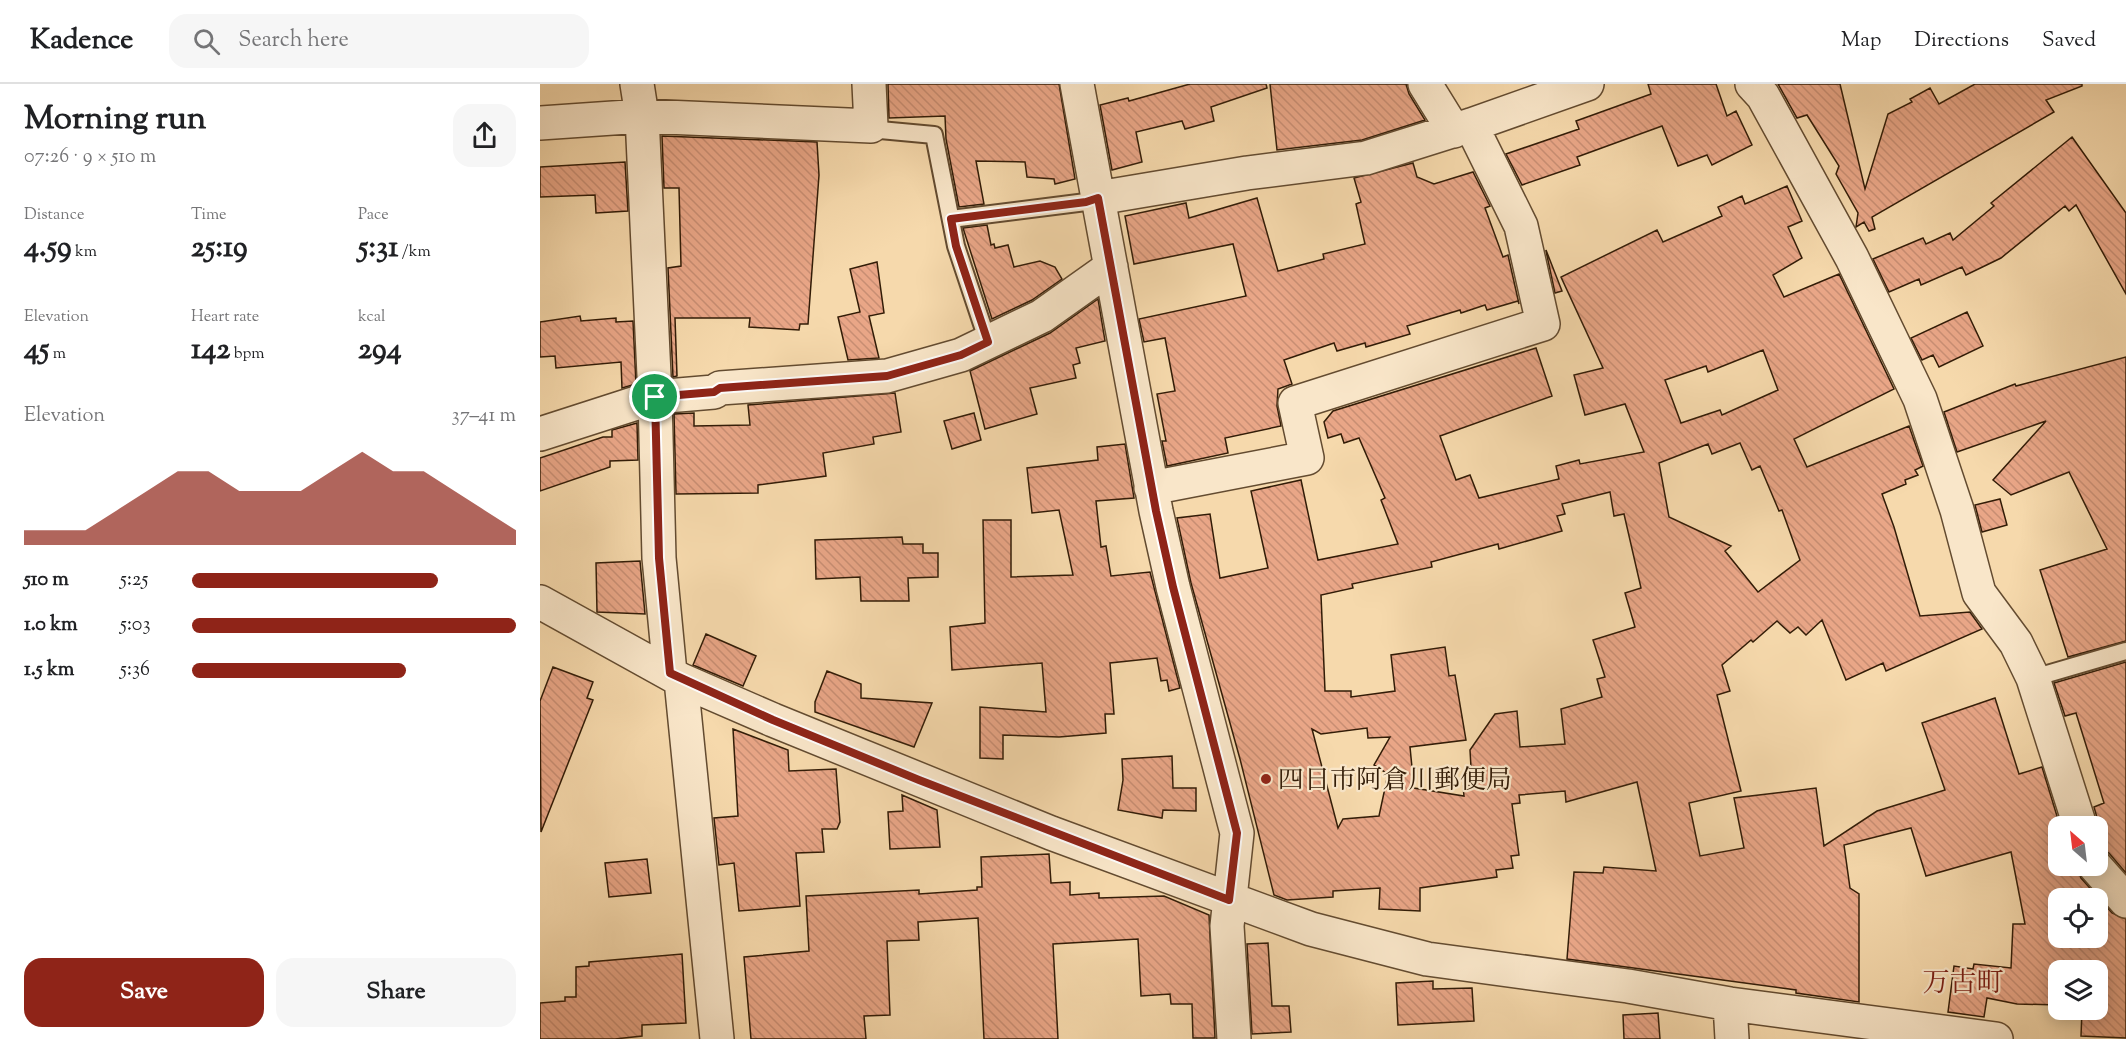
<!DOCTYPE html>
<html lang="en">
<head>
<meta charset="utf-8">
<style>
  :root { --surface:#fff; --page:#f6f6f6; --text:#202124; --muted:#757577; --line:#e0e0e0; --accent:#8f2418 }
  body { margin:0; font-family:"Sorts Mill Goudy","Noto Serif JP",serif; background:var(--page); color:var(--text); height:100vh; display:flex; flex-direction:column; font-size:22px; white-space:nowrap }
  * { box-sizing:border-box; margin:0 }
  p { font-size:20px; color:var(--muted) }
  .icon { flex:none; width:33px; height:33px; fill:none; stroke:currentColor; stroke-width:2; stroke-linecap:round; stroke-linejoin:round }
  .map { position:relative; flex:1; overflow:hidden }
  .side { display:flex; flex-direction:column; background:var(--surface); width:540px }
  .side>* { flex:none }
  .needle { width:39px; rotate:332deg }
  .tools { position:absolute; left:1508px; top:732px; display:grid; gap:12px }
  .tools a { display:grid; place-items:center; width:60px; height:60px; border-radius:12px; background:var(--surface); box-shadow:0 3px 15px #0003; font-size:30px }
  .pin { position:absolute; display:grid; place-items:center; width:51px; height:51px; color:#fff; margin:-26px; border:3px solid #fff; border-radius:50%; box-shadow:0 2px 6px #0007 }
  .round { display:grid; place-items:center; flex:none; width:63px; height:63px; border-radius:18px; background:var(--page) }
  .overview { display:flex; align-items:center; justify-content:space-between; height:102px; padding:0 24px }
  h1 { font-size:33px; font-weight:800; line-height:45px }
  .metrics { display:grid; grid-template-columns:repeat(3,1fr); gap:9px; height:102px; padding:6px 24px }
  .metrics div { display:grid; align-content:center }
  .metrics b { font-size:30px; font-weight:800 }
  .metrics small { font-size:16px; font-weight:400 }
  .metrics p { font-size:16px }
  .chart { height:168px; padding:12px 24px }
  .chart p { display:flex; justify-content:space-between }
  .chart svg { width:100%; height:108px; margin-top:6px; fill:var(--accent); opacity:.7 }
  .action { display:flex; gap:12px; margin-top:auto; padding:12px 24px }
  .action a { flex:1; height:69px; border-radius:18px; background:var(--accent); color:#fff; font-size:24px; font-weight:800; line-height:69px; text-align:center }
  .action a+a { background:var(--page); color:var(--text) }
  ul { padding:0 24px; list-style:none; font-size:20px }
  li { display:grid; grid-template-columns:96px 72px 1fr; align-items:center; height:45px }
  li i { height:15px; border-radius:8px; background:var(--accent) }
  header { display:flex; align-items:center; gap:36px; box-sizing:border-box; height:84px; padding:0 30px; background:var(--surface); border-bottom:2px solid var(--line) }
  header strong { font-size:28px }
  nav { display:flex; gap:33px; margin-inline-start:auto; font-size:21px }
  .search { width:420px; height:54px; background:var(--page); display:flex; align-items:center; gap:15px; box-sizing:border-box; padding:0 21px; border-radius:18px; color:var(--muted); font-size:22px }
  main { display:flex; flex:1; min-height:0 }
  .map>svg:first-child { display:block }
</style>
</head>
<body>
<header>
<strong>Kadence</strong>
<div class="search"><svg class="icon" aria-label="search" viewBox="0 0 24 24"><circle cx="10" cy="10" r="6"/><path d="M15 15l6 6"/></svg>Search here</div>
<nav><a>Map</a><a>Directions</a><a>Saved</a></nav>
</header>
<main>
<section class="side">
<div class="overview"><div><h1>Morning run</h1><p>07:26 · 9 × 510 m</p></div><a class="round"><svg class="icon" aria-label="share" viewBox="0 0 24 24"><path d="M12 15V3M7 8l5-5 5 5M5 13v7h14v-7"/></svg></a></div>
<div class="metrics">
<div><p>Distance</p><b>4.59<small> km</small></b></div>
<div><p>Time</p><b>25:19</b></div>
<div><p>Pace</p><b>5:31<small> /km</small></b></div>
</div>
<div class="metrics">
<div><p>Elevation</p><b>45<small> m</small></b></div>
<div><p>Heart rate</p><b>142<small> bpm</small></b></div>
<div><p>kcal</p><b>294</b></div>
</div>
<div class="chart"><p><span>Elevation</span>37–41 m</p>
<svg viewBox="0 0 160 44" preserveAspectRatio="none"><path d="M0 44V38L10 38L20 38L30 30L40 22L50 14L60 14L70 22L80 22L90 22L100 14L110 6L120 14L130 14L140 22L150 30L160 38V44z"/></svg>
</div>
<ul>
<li><b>510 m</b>5:25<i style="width:76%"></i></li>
<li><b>1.0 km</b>5:03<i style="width:100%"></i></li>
<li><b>1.5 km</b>5:36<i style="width:66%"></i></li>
</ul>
<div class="action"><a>Save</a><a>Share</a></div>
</section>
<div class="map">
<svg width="1586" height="955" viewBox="0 0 1586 955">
  <defs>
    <pattern id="building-back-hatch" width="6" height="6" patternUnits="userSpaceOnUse" patternTransform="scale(1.5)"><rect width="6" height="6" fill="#e9a687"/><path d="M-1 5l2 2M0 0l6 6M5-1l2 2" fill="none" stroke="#c88e73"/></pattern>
  </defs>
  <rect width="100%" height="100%" fill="#f6d9ac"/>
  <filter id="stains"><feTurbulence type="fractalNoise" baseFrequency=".00333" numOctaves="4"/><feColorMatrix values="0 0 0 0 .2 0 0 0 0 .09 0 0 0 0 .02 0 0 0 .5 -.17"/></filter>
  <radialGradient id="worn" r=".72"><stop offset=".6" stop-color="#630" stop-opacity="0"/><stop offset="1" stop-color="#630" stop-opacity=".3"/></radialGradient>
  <!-- building -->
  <path fill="url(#building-back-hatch)" stroke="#321c07" stroke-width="1.5" fill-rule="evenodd" d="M348 0H519L535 95 515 100 514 95 487 93 485 78 436 77 444 120 419 123 406 55 405 32 349 34Z
    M650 0H726L727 4 671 23 674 37 645 45 642 37 596 48 602 78 572 86 560 21 588 14 589 17Z
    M730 0H866L869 10 885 36 822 56 737 66Z
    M1108 0H1176L1187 32 1196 27 1212 61 1172 81 1167 71 1138 82 1122 42 1037 73 1040 81 982 101 966 70 1039 45 1036 37 1111 10Z
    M1238 0H1300L1325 105 1348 30 1372 18 1370 15 1390 4 1399 20 1435 0H1542V2L1506 16 1514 28 1332 133 1335 145 1329 147 1324 138 1316 143 1318 129 1296 90 1299 82 1267 31 1257 34Z
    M122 52 277 58 279 91 268 240H260L259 246 209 243 210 234H135L137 292 133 293 128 184 141 182 139 104H124Z
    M1532 53 1586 129V210L1536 121 1529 127 1525 122 1461 174 1426 191 1422 183 1381 201 1379 195 1349 208 1333 175 1383 154 1386 160 1410 149 1413 156 1454 122 1451 119Z
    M85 78 88 127 56 129 55 111 0 113V83Z
    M873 79 877 93 894 100 933 88 950 122 945 124 963 173 968 171 979 220 978 217 947 226 945 221 921 229 920 226 867 242 870 250 826 263 825 259 797 267 794 259 744 276 752 300 738 305 737 322 741 342 685 354 688 369 627 382 622 357H626L617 310 635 307 625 254 604 258 599 235 706 212 693 160 594 180 585 132 646 119 649 134 717 114 738 187 784 175 783 170 825 160 816 120 821 118 814 94Z
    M1247 102 1262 137 1248 143 1262 174 1233 191 1244 213 1299 190 1354 305 1254 355 1267 383 1369 342 1383 382 1375 386 1378 391 1365 396 1366 400 1342 410 1354 443 1380 532 1430 528 1442 545 1346 587 1343 579 1306 596 1282 536 1266 551 1258 543 1250 549 1237 537 1213 558 1211 556 1182 581 1190 607 1177 611 1201 707 1149 719 1160 772 1204 764 1194 714 1276 704 1284 762 1337 727 1405 706 1382 639 1455 614 1479 690 1502 683 1520 742H1518V782H1537L1541 794 1572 829 1586 835V954L1541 952 1542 926H1557V886H1518V921L1477 920 1447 914 1444 933 1408 928 1414 882 1433 885 1434 880 1471 884 1473 840H1485L1471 768 1386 792 1371 744 1304 761 1310 804 1319 810V918L1256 909V906L1027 875 1034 788 1063 789 1064 783 1116 787 1097 698 1026 718 1025 707 979 711 980 719 972 720 979 771 971 772 973 784 956 786 957 793 880 804V827L839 825 840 804 793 807V813L747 816 734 811 700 675 651 499 637 434 670 430 680 494 728 484 711 407 761 396 778 476 858 460 841 416 845 414 819 354 804 359 801 350 788 354 784 338 793 327 996 264 1012 312 900 352 916 396 930 391 939 414 1019 395 1016 382 1039 376 1040 380 1104 368 1085 320 1045 331 1034 291 1063 284 1021 193 1117 146 1123 158 1182 132 1178 123 1202 112 1205 120ZM1223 266 1238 306 1182 331 1180 326 1141 339 1125 296 1166 282 1168 288ZM1200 359 1212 386 1220 382 1239 427 1242 426 1260 476 1218 508 1185 467 1191 462 1129 433 1119 379 1168 360 1172 370ZM1070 408 1074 432 1084 430 1101 504 1085 509 1095 543 1053 556 1065 593 1057 595 1062 613 1021 625 1025 660 980 663 977 627 955 630 930 666 932 701 923 702 924 712 874 704 870 663 926 656 915 591 909 592 905 563 851 571 855 607 811 613V607H785L781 511 813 504 812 500 892 483 891 478 958 460 959 465 1022 447 1017 432 1025 430 1022 420ZM827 644 828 654 850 653 834 681 848 690 839 732 803 735 798 744 772 645 781 650ZM1518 814H1557V854H1518Z
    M447 141 451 161 454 160 455 164 468 161 474 183 500 177 515 183 522 195 492 216 452 235 423 144Z
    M1006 166 1022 207 1015 209 1006 167Z
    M337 178 344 229 329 232 339 274 308 276 298 233 320 228 310 185Z
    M558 215 565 257 536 264 540 279 533 281 536 294 490 304 497 330 445 345 430 287 510 249Z
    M1427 228 1443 262 1399 283 1393 271 1382 276 1371 254Z
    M40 232 41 237 76 234V238L93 237 96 300 82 304 81 278 16 284 15 272 0 273V238Z
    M1586 273V557L1528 573 1500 486 1567 465 1529 388 1471 411 1453 396 1506 337 1417 368 1404 328 1475 300 1476 302Z
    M355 309 361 348 333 353 334 360 283 369 286 392 218 401V409L136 410 134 330 154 329V342L210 341 208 321Z
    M434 329 441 356 412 365 404 337Z
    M97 339 98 376 70 377V383L0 407V374L63 353H72V346Z
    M585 360 594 414 556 417 561 463 566 462 571 492 610 488 640 604 629 607 627 596 621 597 617 574 570 579 574 630H565L566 649 519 653 463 651V675L440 674V623L506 628 502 579 412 586 410 543 445 539 443 436H471V493L533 491 519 426 492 429 487 384 558 376 557 363Z
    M1460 415 1467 441 1442 448 1435 421Z
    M362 453 363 460H383V469H398V493L368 494 369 517H321L320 493 276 495 275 456Z
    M100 477 105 530 57 528 56 479Z
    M166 550 216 572 203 602 153 581Z
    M1586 578V789L1569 769 1557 764 1558 737 1554 723 1564 719 1536 629 1525 632 1514 599Z
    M13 583 53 598 47 614 53 616 1 748 0 617Z
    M287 587 321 600V614L392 619 374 663 275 628V618Z
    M193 645 248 666 249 687 296 685 300 738 297 745H282L284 768 256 769 260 822 199 827 194 779 179 781 174 734 198 732Z
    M632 672 633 704H656V727L623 726 622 734 578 726 583 696 582 675Z
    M362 711 397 726 400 763 350 765 348 728 363 727Z
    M509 770 511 799 530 798V811L559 809V814L624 812 669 831 675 954H653L652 920H631L630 910 601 912 598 855 513 860 518 955H444L438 834 378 838 379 856 347 857 350 931 324 932 326 955H211L204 873 269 867 266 812 379 806V810L437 806V803H442L441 773Z
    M107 775 111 809 69 813 65 779Z
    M728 859 732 922H749L751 948 712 950 707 860Z
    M142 870 146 939 102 941V952L75 955H0V919L25 917V913H36V883L49 882V878Z
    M893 897V905L932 904 934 937 858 941 856 899Z
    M1118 929 1120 955H1084L1083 931Z"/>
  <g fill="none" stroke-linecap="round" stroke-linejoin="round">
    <!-- lane casing -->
    <g stroke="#634b30" stroke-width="20">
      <path id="lane" d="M331 42 340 46 394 51 416 162 448 258
        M411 135 546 118 558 114
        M1493 594 1586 567"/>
    </g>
    <!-- street casing -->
    <g stroke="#634b30" stroke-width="36">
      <path id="street" d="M97 0 102 32 115 313 119 474 130 589
        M537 0 558 114 707 89 826 74 931 41 1047 0
        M885 0 914 47
        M1212 0 1223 12 1312 174 1380 315 1417 426 1439 509 1476 559 1493 594 1540 742
        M0 39 102 32 331 42 329 0
        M558 114 616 427 633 503 697 749 687 842 694 955
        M0 350 115 313 174 308 180 304 347 292 421 271 502 232 571 183
        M611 404 767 374 755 319 1003 240 981 142 931 41
        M0 518 141 596 233 636 511 749 771 845 887 875 1088 902 1190 920 1456 955
        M141 596 177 955
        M1555 782 1586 817
        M1190 920 1192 955"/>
    </g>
    <!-- lane -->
    <use href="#lane" stroke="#f9e6c9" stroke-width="16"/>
    <!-- street -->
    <use href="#street" stroke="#f9e6c9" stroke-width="33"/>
  </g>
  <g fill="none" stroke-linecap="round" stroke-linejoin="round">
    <!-- route casing -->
    <g stroke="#fff" stroke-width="12">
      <path id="route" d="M558 114 616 427 633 503 697 749 689 816 379 696 233 636 130 589 119 474 115 313 174 308 180 304 347 292 421 271 448 258 416 162 411 135 546 118Z"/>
    </g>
    <!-- route -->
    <use href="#route" stroke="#8f2418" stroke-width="8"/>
  </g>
  <!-- markers -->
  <circle fill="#8f2418" stroke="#f9e6c9" stroke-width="2" cx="726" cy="695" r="6"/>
  <g text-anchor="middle" stroke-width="4.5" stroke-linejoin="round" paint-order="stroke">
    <!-- poi labels -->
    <g font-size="26" fill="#321c07" stroke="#f9e6c9" text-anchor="start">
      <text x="738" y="704">四日市阿倉川郵便局</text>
    </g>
    <!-- neighbourhood labels -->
    <g font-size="27" fill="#7a1f14" stroke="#f9e6c9">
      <text x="1423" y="907">万古町</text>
    </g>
  </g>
  <rect width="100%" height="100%" filter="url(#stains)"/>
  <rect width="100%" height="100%" fill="url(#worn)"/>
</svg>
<div class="tools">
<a><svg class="needle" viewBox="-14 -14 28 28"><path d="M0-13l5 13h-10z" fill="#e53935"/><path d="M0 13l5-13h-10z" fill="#757577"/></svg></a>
<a><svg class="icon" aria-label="locate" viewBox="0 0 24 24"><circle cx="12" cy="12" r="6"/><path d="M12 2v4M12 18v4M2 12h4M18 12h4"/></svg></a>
<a><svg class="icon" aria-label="layers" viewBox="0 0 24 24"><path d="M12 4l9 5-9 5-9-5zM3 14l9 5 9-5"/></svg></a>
</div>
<div class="pin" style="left:115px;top:313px;background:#1e9e55"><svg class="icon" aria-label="arrive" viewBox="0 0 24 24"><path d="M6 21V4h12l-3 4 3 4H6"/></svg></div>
</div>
</main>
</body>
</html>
